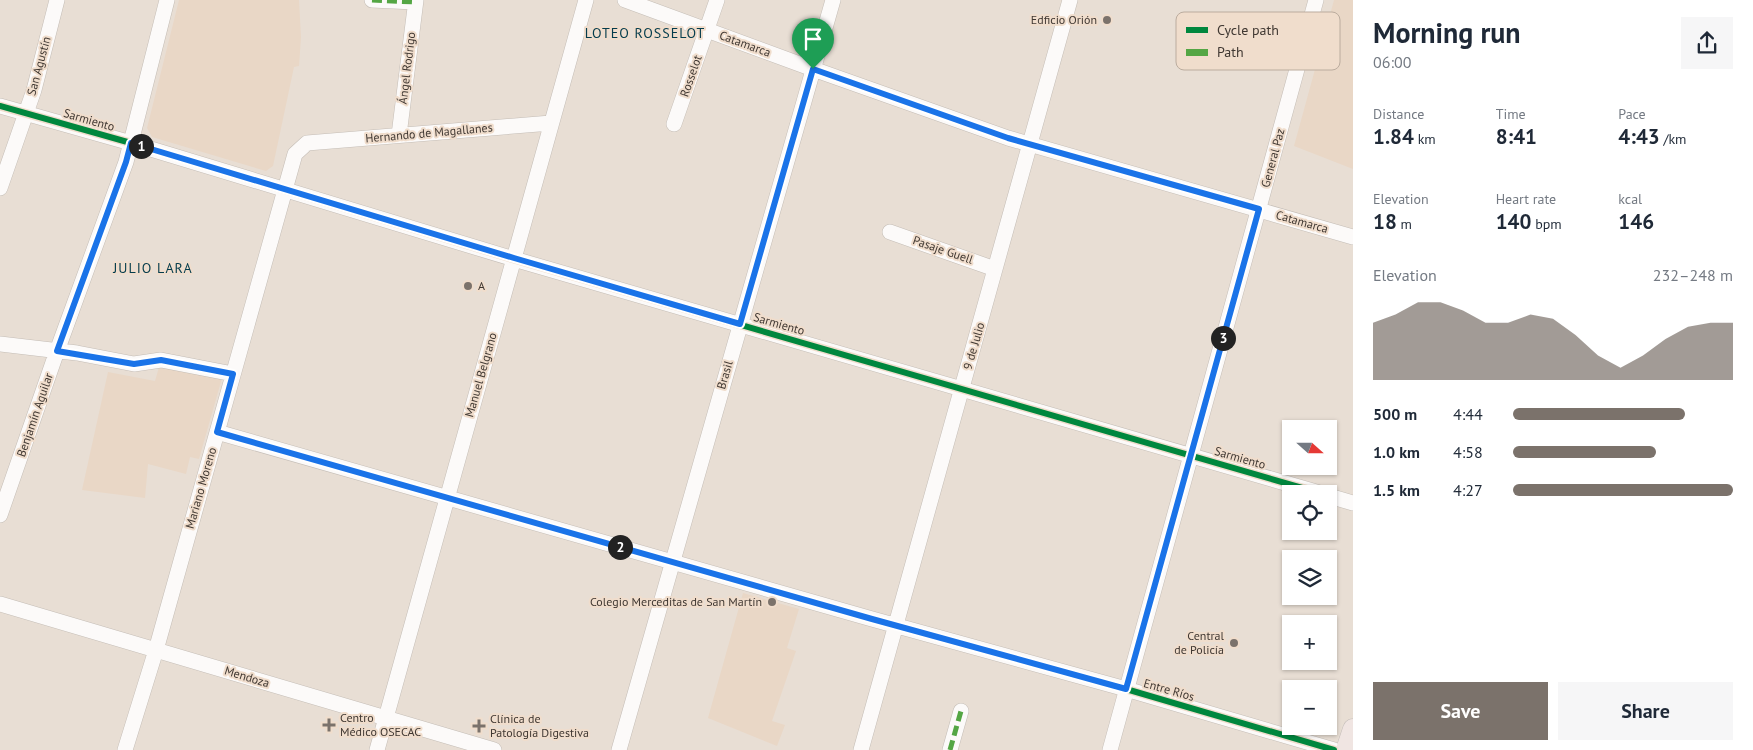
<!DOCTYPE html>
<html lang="en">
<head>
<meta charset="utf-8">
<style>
  :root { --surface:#fff; --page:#f6f6f7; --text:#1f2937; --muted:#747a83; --accent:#7b726b }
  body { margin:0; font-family:"PT Sans",sans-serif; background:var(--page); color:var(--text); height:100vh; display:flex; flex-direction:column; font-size:19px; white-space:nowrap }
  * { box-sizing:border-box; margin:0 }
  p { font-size:16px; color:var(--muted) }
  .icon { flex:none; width:28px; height:28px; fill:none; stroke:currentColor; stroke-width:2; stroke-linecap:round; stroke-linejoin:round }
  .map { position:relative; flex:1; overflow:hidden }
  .drawer { display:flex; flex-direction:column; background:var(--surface); width:400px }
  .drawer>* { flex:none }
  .needle { width:32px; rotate:111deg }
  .tools { position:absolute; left:1282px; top:420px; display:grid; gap:10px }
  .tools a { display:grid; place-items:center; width:55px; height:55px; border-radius:0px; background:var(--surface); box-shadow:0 1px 4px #0004; font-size:25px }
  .pin { position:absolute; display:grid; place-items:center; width:42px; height:42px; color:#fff; margin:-51px -21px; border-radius:50% 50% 50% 0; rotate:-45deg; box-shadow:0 0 5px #0007 }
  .pin .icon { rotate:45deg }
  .km { position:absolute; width:25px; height:25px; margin:-12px; border-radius:50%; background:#222; color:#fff; font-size:14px; line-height:25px; text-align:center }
  .round { display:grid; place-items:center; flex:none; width:52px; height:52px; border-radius:0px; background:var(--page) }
  .headline { display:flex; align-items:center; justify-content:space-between; height:85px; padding:0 20px }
  h1 { font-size:28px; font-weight:600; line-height:38px }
  .metrics { display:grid; grid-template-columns:repeat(3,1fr); gap:8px; height:85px; padding:5px 20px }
  .metrics div { display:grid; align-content:center }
  .metrics b { font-size:21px; font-weight:600 }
  .metrics small { font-size:14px; font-weight:400 }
  .metrics p { font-size:14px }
  .chart { height:140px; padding:10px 20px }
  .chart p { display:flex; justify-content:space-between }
  .chart svg { width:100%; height:90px; margin-top:5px; fill:var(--accent); opacity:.7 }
  .cta { display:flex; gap:10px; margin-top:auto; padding:10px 20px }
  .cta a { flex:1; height:58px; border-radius:0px; background:var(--accent); color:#fff; font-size:20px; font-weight:600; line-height:58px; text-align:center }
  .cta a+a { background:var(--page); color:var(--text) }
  ul { padding:0 20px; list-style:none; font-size:16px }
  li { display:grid; grid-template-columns:80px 60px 1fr; align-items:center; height:38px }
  li i { height:12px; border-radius:6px; background:var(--accent) }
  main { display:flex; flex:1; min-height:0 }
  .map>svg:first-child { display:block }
</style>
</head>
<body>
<main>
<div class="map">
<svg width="1353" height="750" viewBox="0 0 1353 750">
  <rect width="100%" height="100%" fill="#e8ded4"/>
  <!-- built -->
  <path fill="#e9d7c6" d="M179 0H299L301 37 299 66 294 67 273 166 266 171 152 137 147 128Z
    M1334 0H1353V169L1294 146Z
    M160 364 222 378 199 459 190 457 186 474 148 464 145 498 82 490 108 372 155 381Z
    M743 593 799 609 787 648 796 651 772 721 785 725 777 746 708 718Z"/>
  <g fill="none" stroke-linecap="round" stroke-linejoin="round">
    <!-- minor casing -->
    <g stroke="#c4bdb6" stroke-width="16">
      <path id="minor" d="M372 0 415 2
        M625 0 813 69 1008 138 1353 237
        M0 106 131 143 514 259 1323 494
        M674 124 717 0
        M399 135 416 0
        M0 188 34 90 57 0
        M890 232 995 269
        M0 344 77 353 134 364 161 360 233 374
        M217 432 872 619 1126 689 1334 750
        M1329 496 1353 503
        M0 515 57 351 126 162 167 0
        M0 604 494 750
        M125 750 156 650 295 154 307 143 551 123
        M377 750 586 0
        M619 750 833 0
        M861 750 1070 0
        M950 750 961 711
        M1110 750 1316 0"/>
    </g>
    <!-- major casing -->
    <g stroke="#c2bcb8" stroke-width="21">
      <path id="major" d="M1346 750 1353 729"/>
    </g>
    <!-- minor -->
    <use href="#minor" stroke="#fcfaf9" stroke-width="15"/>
    <!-- major -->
    <use href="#major" stroke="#f0e5e2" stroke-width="20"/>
    <!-- quiet -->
    <path stroke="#54a644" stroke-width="5" stroke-dasharray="10 5" stroke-linecap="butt" d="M372 0 415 2
      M950 750 961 711"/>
    <!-- cycleway casing -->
    <g stroke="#f0ddcc" stroke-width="9">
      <path id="cycleway" d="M0 106 131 143 514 259 1323 494
        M217 432 872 619 1126 689 1334 750"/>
    </g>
    <!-- cycleway -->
    <use href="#cycleway" stroke="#00873e" stroke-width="6"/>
  </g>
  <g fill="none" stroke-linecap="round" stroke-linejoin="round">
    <!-- route casing -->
    <g stroke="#fff" stroke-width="10">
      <path id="route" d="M813 69 1008 138 1259 209 1126 689 872 619 217 432 233 374 161 360 134 364 57 351 126 162 131 143 514 258 740 324Z"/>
    </g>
    <!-- route -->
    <use href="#route" stroke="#1a73e8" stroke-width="6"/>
  </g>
  <!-- markers -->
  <g fill="#7b726b" stroke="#f0ddcc" stroke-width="2">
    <circle cx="1107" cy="20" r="5"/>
    <circle cx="468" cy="286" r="5"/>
    <circle cx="772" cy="602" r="5"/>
    <circle cx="1234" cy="643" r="5"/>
    <path d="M326.5 717.5h5v5h5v5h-5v5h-5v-5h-5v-5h5z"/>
    <path d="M476.5 718.5h5v5h5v5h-5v5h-5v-5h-5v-5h5z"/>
  </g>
  <g text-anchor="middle" stroke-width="4" stroke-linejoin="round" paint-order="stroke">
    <!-- poi labels -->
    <g font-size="12" fill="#403832" stroke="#f0ddcc" text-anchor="end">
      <text x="1097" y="24">Edficio Orión</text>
      <text x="478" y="290" text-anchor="start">A</text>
      <text x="762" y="606">Colegio Merceditas de San Martín</text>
      <text x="1224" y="640">Central<tspan x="1224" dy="14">de Policía</tspan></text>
      <text x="340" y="722" text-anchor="start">Centro<tspan x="340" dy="14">Médico OSECAC</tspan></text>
      <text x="490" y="723" text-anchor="start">Clínica de<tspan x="490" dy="14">Patología Digestiva</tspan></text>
    </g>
    <!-- street labels -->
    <g font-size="12" fill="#403832" stroke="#f0ddcc">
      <text transform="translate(745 44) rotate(20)" y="4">Catamarca</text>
      <text transform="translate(39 66) rotate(-75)" y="4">San Agustín</text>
      <text transform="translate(407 68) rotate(-83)" y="4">Ángel Rodrigo</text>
      <text transform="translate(691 76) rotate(-71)" y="4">Rosselot</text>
      <text transform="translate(89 120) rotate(16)" y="4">Sarmiento</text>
      <text transform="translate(429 133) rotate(-5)" y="4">Hernando de Magallanes</text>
      <text transform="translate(1273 158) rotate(-75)" y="4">General Paz</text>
      <text transform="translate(1302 222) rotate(16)" y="4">Catamarca</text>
      <text transform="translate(943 250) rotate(19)" y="4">Pasaje Guell</text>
      <text transform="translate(779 324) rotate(16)" y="4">Sarmiento</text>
      <text transform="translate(974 346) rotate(-74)" y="4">9 de Julio</text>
      <text transform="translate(481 375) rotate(-74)" y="4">Manuel Belgrano</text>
      <text transform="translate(725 375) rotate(-74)" y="4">Brasil</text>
      <text transform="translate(35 415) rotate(-71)" y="4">Benjamín Aguilar</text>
      <text transform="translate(1240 458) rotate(16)" y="4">Sarmiento</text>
      <text transform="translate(201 488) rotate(-74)" y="4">Mariano Moreno</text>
      <text transform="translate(247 677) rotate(17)" y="4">Mendoza</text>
      <text transform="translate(1169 690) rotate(16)" y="4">Entre Ríos</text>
    </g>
    <!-- neighbourhood labels -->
    <g font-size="14" letter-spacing="1" fill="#043c4c" stroke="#f0ddcc">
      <text x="645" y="38">LOTEO ROSSELOT</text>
      <text x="153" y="273">JULIO LARA</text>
    </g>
  </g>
  <!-- legend -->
  <rect x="1176" y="12" width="164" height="58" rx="8" fill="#f0ddcc" stroke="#bbac9e" stroke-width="1"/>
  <rect x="1186" y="27" width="22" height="6" fill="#00873e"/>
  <rect x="1186" y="49" width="22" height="7" fill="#54a644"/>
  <g font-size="14" fill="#403832">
    <text x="1217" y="35">Cycle path</text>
    <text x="1217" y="57">Path</text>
  </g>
</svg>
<div class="tools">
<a><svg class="needle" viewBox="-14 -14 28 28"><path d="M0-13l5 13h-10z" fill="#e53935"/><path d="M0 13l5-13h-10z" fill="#747a83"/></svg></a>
<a><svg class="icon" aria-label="locate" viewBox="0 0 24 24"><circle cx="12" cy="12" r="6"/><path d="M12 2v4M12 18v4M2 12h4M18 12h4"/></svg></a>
<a><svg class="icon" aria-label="layers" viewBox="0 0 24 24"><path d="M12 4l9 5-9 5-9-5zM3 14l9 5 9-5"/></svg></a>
<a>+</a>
<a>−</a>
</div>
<div class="pin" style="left:813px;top:69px;background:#1e9e55"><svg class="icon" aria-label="arrive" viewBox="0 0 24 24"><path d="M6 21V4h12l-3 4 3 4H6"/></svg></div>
<b class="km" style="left:141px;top:146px">1</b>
<b class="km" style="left:620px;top:547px">2</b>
<b class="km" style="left:1223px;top:338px">3</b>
</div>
<section class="drawer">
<div class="headline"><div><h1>Morning run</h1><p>06:00</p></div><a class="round"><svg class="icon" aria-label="share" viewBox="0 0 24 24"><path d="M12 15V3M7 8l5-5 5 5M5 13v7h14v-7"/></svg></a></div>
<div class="metrics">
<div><p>Distance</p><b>1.84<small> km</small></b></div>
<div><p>Time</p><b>8:41</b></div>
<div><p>Pace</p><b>4:43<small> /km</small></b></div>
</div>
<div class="metrics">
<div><p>Elevation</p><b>18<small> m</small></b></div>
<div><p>Heart rate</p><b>140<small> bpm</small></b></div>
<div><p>kcal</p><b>146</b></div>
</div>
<div class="chart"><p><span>Elevation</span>232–248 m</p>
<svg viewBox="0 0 160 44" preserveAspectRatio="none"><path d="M0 44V16L10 12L20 6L30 6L40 10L50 16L60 16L70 12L80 14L90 22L100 32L110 38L120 32L130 24L140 18L150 16L160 16V44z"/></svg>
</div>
<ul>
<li><b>500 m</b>4:44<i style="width:78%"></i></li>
<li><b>1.0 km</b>4:58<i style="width:65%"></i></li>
<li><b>1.5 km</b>4:27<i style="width:100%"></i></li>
</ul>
<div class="cta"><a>Save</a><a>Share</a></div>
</section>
</main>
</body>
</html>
